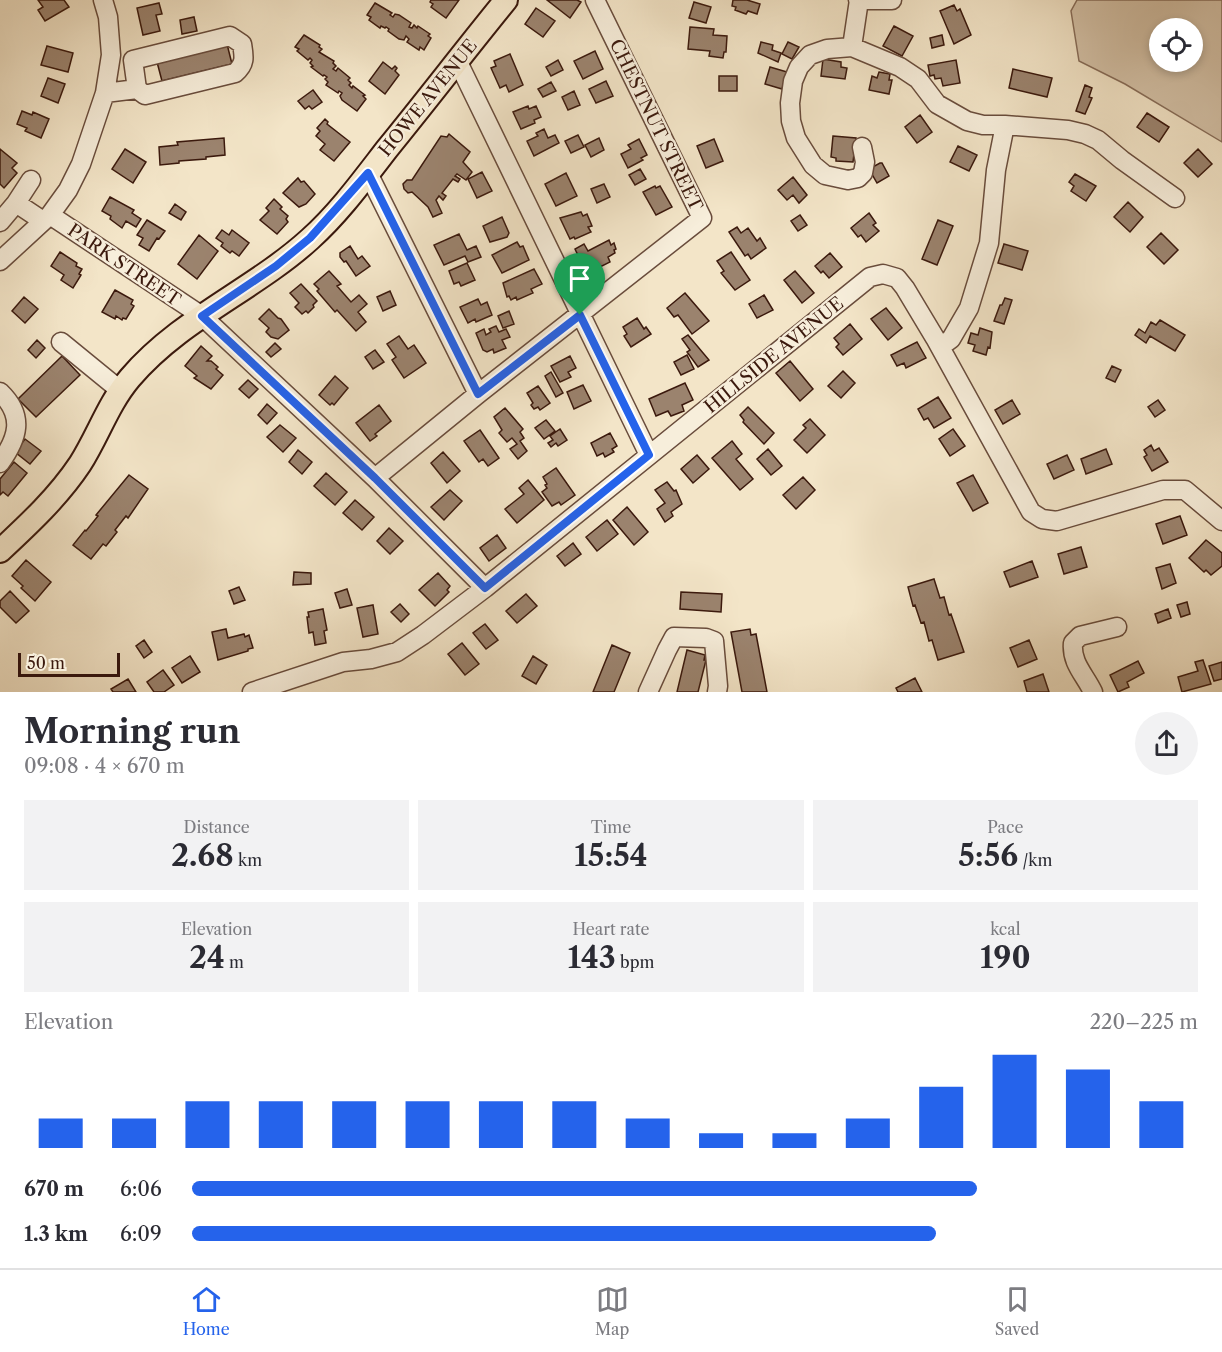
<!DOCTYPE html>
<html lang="en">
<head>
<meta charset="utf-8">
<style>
  :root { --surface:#fff; --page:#f2f2f3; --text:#2b2b33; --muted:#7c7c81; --line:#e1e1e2; --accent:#2563eb }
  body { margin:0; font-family:"Libre Caslon Text",serif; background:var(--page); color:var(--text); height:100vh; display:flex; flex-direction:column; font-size:22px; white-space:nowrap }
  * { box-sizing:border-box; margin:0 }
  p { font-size:20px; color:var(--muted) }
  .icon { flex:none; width:33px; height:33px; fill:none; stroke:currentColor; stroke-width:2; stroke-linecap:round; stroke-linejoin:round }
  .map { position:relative; height:692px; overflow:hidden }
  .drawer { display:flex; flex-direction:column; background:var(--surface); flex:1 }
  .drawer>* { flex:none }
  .tools { position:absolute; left:1149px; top:18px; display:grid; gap:12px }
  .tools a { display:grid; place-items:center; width:54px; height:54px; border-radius:50%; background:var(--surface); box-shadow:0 3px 9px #0003; font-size:30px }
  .scale { position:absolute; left:18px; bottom:15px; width:102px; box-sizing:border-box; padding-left:6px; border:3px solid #3b190d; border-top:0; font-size:16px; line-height:21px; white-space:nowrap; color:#3b190d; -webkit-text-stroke:4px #f7eedb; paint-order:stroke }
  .pin { position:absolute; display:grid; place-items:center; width:51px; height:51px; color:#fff; margin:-62px -26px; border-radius:50% 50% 50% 0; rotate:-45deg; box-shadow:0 0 6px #0007 }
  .pin .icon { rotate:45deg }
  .round { display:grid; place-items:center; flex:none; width:63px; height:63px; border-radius:32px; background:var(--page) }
  .headline { display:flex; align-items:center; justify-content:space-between; height:102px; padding:0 24px }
  h1 { font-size:33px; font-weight:700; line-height:45px }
  .figures { display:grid; grid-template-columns:repeat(3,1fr); gap:9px; height:102px; padding:6px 24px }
  .figures div { display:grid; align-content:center; border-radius:0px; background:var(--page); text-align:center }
  .figures b { font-size:30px; font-weight:700 }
  .figures small { font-size:16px; font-weight:400 }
  .figures p { font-size:16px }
  .chart { height:168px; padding:12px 24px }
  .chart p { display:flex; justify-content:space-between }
  .chart svg { width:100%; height:108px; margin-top:6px; stroke:var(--accent); stroke-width:6 }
  ul { padding:0 24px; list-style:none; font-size:20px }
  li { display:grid; grid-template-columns:96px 72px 1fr; align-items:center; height:45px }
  li i { height:15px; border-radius:8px; background:var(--accent) }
  .tabs { display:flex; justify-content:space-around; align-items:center; height:84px; border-top:2px solid var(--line); background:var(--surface); font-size:16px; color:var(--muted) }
  .tabs a { display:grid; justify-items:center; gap:3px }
  .tabs .on { color:var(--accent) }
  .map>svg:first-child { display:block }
</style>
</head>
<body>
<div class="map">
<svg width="1222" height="692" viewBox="0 0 1222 692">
  <rect width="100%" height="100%" fill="#f3e5c8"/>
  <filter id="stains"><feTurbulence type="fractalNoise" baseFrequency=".00333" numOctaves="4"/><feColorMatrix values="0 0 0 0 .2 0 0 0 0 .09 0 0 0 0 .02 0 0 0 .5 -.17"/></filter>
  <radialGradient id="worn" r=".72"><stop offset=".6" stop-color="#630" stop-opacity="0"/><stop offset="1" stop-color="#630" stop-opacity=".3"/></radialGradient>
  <!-- green -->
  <path fill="#d4c2a8" stroke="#886e5a" stroke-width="1.5" fill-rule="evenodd" d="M1077 0H1222V142L1125 84 1079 61 1071 11ZM1160 28H1192V62H1160Z"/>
  <!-- building -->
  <path fill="#9b836e" stroke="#3b190d" stroke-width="1.5" d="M38 0H64L69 7 45 21 38 10 43 7Z
    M431 0H459L446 18 431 7 433 4 430 2Z
    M547 0H577L581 2 570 18Z
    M733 0H747L760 4 757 14 748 11 746 14 735 10 736 7 732 6Z
    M694 2 711 7 706 23 689 18Z
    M159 3 162 14 156 15 160 31 143 35 137 8Z
    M375 3 392 13 390 15 393 17 395 14 399 15 411 23 409 27 412 28 414 25 417 28 418 26 430 34 428 36 431 38 424 50 420 47 419 50 407 42 409 39 406 36 404 40 399 39 388 31 389 29 386 27 385 28 381 26 380 28 369 20 371 17 367 15Z
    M954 5 957 11 960 9 971 35 954 44 940 11Z
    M536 8 555 21 543 37 525 24Z
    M194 17 197 31 182 34 180 20Z
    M894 26 913 36 902 56 883 46Z
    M690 27 714 29 713 35 727 36 726 52H724L723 58 709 56 710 51 688 49Z
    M304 35 320 45 319 47 322 49 319 52 334 61 333 63 336 66 333 69 336 71 338 68 350 78 348 80 351 83 349 85 352 88 353 86 365 95 363 96 366 99 357 111 342 100 340 96 342 93 339 91 338 93 326 85 328 82 325 79 327 77 324 75 323 76 311 67 313 66 310 63 312 60 310 58 308 60 297 51 299 49 295 47Z
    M942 35 944 45 932 48 930 38Z
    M761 42 773 45 772 50 781 53 778 62 758 53Z
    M788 42 799 47 792 59 782 54Z
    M227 44 232 64 162 81 157 62Z
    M47 46 73 53 68 72 41 65Z
    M595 51 603 69 583 79 574 61Z
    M510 54 523 85 509 92 506 85 500 88 491 68 496 66 494 61Z
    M823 59 841 62V67L847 68 845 79 821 76Z
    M558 60 563 70 551 76 546 67Z
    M956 60 960 83 943 86 941 78 935 79 934 75 930 76 928 65Z
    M383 62 392 69 395 66 397 68 395 71 399 75 385 94 369 81Z
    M770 67 787 72 782 89 765 84Z
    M1013 69 1052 78 1047 97 1009 88Z
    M879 72 890 74 889 80H892L889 94 869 90 872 76 877 78Z
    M719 76H737V91H719Z
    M48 78 65 84 58 103 41 96Z
    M606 81 613 96 596 103 589 89Z
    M551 82 556 91 543 97 538 89Z
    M1085 85 1092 88 1089 97 1092 98 1085 114 1076 111Z
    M313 90 322 102 312 109 309 106 305 109 298 101Z
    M574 91 580 105 568 110 562 97Z
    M528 106 529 109 536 106 541 117 534 120 535 123 521 129 513 112Z
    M22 111 32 115 33 112 49 119 41 138 25 131 27 128 17 124Z
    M1147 113 1169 127 1159 142 1137 127Z
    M920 115 932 132 917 143 905 127Z
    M325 119 328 122 327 124 350 142 334 161 320 150 325 144 316 136 320 131 317 128Z
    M544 129 548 138 555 135 559 143 534 156 527 141 538 136 536 133Z
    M449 134 470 152 463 162 472 172 466 180 457 174 455 176 460 179 458 182 453 179 442 193 446 196 443 200 439 196 436 200 442 213 433 217 428 207 412 192 408 193 404 189 403 184 407 180H412L441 136 447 137Z
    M578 135 584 147 571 153 565 141Z
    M833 136 856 138 853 162 836 161V158L831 157Z
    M224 138 225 155 206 157V159L179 161V163L160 165 159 147 178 145 177 142Z
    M599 138 604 150 591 157 585 145Z
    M639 139 647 155 641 158 643 160 628 168 621 154 631 149 628 145Z
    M714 139 723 161 706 168 697 146Z
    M958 146 977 155 969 171 950 162Z
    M0 149 17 163 12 168 17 173 4 188 0 184Z
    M125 149 146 162 133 183 112 169Z
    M1198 149 1212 164 1198 177 1184 163Z
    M880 163H882L889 176 877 183 869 169Z
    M640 169 646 179 635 185 629 175Z
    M482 172 492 191 477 198 468 179Z
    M566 173 577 196 556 206 545 184Z
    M1075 174 1096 186 1086 201 1071 191 1074 186 1069 182Z
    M793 177 807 195 799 203 793 195 787 200 778 190Z
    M298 178 301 182 304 181 315 194 306 204 299 207 283 193Z
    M604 184 610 197 597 203 591 189Z
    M655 186 656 188 660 186 672 207 656 215 643 192Z
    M110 197 134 210 132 213 141 219 136 227 126 221 122 228 110 219 111 216 102 211Z
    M274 199 282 207 280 209 288 216 286 219 288 222 277 234 260 220 269 211 266 208Z
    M1128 202 1143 217 1130 232 1114 217Z
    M175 204 186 212 181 220 169 213Z
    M581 212 583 216 587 214 592 226 588 227 591 232 575 239 574 237 570 239 560 218Z
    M869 213 876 223 873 225 879 231 866 242 861 235 858 237 851 228Z
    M800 215 807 225 798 231 791 221Z
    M502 217 509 233 507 237 490 242 483 226Z
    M147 220 165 231 159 239 157 238 149 251 139 245 143 238 137 235Z
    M938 220 953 226 937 265 922 259Z
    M737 227 741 233 748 228 757 241 760 238 766 248 751 259 748 254 745 256 729 232Z
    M222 230 229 235 232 230 249 243 239 256 232 251 230 253 221 246 223 243 216 238Z
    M1161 233 1178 250 1164 264 1147 247Z
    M459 234 467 250 476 246 481 257 468 262 465 256 444 265 434 245Z
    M199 235 218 251 197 279 178 264Z
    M609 240 611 245 614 243 616 249 614 250 615 253 608 257 610 262 596 269 594 265 585 270 575 249 584 244 588 251Z
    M517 242 520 247 523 246 529 260 502 273 492 255Z
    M1004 244 1028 251 1022 270 998 263Z
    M350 246 358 259 362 256 370 266 356 276 346 261 344 262 340 257V253Z
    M60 252 77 263 76 266 82 269 79 274 81 275 73 288 61 280 64 275 51 266Z
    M731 252 750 280 735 290 721 273 724 271 717 261Z
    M830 253 842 267 829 278 823 271 821 273 815 266Z
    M467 263 475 280 461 286 459 282 454 284 449 271Z
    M534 269 542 284 531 289 533 293 517 300 516 297 511 300 509 296 507 297 503 283Z
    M329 271 341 284 337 286 351 302 359 295 367 304 358 312 366 322 356 331 337 310 335 312 317 291 319 289 314 284Z
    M795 271 814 293 802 303 784 280Z
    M301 284 317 301 313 305 314 307 308 313 306 311 302 314 295 307 299 303 290 293Z
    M115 290 133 300 131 304 134 306 126 319 123 318 122 320 116 316 115 319 102 312Z
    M390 291 396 305 383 311 377 297Z
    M685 293 709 321 692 334 678 315 674 317 667 308Z
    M764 295 773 310 757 318 749 304Z
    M24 297 38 309 25 323 12 311Z
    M1005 298 1012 300 1004 324 994 321 1000 305H1002Z
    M478 299 481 305 487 302 492 315 476 322 475 319 468 323 460 307Z
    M886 308 902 328 888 340 871 319Z
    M269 309 278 318 281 319 289 330 278 339 271 337 266 332 269 328 259 319Z
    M509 311 514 324 503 328 498 316Z
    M637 318 644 329 646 327 651 334 631 347 624 336 627 334 623 327Z
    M1160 320 1185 335 1175 351 1150 336 1146 343 1135 335 1139 329 1145 333 1151 322 1156 325Z
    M850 324 862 339 843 355 836 347 839 344 834 338Z
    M496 326 499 332 506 329 510 337 502 340 506 348 494 353 493 349 487 352 483 350 476 333 484 329 486 335 491 332 489 329Z
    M980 328 992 332 990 348 988 347 986 355 973 351 975 345 968 343 971 333 978 335Z
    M688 335 709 360 698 367 687 352 690 350 682 339Z
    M399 336 408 349 414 345 426 363 404 378 392 360 396 357 387 344Z
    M37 340 45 348 36 358 28 350Z
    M917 342 926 358 906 368 904 363 897 366 891 355Z
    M275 343 281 349 271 357 266 352Z
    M201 346 212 356 207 361H211L218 367 216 369 223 375 211 389 194 378 197 376 185 366Z
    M375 350 384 362 373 369 365 357Z
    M687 355 694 369 681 375 674 362Z
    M62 356 80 375 36 417 18 399Z
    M570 356 576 368 568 372 571 377 560 382 551 366Z
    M790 361 813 389 800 401 776 373Z
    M1112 366 1121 370 1115 382 1106 378Z
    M843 371 855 383 841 398 828 386Z
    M551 372 563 393 556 397 545 376Z
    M335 376 348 388 334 405 332 403 330 405 319 395Z
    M248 380 258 389 249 398 239 389Z
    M685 383 693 400 682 405 684 411 671 416 668 411 656 416 649 399Z
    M583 385 591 401 574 409 567 392Z
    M538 386 550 403 540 410 538 407 534 409 531 405 533 403 527 393Z
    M938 397 951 418 934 428 928 418 924 420 918 409Z
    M1012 400 1020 414 1003 424 995 410Z
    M1158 400 1165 410 1155 417 1148 407Z
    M267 404 277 413 267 424 258 415Z
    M379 405 391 421 375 434 377 436 370 441 356 423Z
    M748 407 774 433 764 444 743 422 744 420 740 415Z
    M505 408 523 429 520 432 524 438 520 441 527 451 518 459 510 449 517 444 512 438 507 442 499 433 502 430 494 417Z
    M810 419 825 435 807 453 794 440 806 428 803 425Z
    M546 420 555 431 544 439 535 428Z
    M280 425 296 438 283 452 267 437Z
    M560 429 567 440 558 446 556 443 551 447 548 443 553 440 550 436Z
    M953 429 965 446 950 456 939 439Z
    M480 430 499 458 488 466 483 459 479 462 464 441Z
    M610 433 617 446 612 449 614 452 605 457 603 453 597 456 591 443Z
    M25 439 41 451 30 464 15 452Z
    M732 441 742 454 736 459 753 479 740 490 712 458Z
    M1151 445 1154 451 1159 448 1168 462 1152 471 1144 457 1147 455 1144 450Z
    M768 449 782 466 771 475 757 459Z
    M1106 449 1112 464 1086 474 1081 459Z
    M298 450 312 462 302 474 289 462Z
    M443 452 460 471 447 483 431 463Z
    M697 455 709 469 693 483 681 469Z
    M1067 455 1074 470 1054 479 1047 464Z
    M14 462 27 473 8 496 3 492 0 495V479Z
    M556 468 575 495 561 505 559 502 552 506 542 492 547 488 545 485 547 484 543 477Z
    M326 473 347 492 335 505 314 486Z
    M129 475 148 489 128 518 126 516 115 530 117 532 106 546 103 544 91 559 73 545 85 530 86 531 98 516 96 515Z
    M973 475 988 503 973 511 957 483Z
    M803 477 815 490 796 509 783 495Z
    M528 480 544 500 517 523 505 509 524 494 519 488Z
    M667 482 674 491 676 490 682 504 671 512 673 516 665 522 657 509 665 503 655 490Z
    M450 490 462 501 444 520 431 507Z
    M355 500 374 517 362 530 343 513Z
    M627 507 648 532 634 545 613 520Z
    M1180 516 1187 535 1163 544 1156 524Z
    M607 520 618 534 597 551 586 537Z
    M389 528 403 541 390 554 377 541Z
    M497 535 506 548 489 561 480 548Z
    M1206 540 1222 553V566L1211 575 1206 570 1204 572 1189 558Z
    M573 543 581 554 565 566 557 556Z
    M1081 547 1087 567 1064 574 1058 554Z
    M26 560 51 582 35 601 21 588 23 586 12 576Z
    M1032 561 1038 577 1010 587 1004 572Z
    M1170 564 1176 583 1162 589 1156 568Z
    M294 572 311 573V584L293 585Z
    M438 573 450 586 447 590 449 592 435 606 419 590Z
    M934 579 940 598 944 597 949 615 951 614 964 652 938 660 932 640 929 641 924 622 921 623 915 605 913 606 908 587Z
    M239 587 245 600 234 604 229 591Z
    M347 589 352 605 340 608 335 593Z
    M10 591 29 611 16 623 0 607V601Z
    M681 592 722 594 721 612 680 609Z
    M526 594 537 606 517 623 506 611Z
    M1187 602 1190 614 1181 617 1177 605Z
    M400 604 409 614 401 622 391 612Z
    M373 605 378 634 363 637 357 608Z
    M323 609 327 630 324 631 326 643 315 645 313 632 309 633 307 617H309L308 612Z
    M1168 609 1171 618 1158 623 1155 614Z
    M485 624 498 640 486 649 473 633Z
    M226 629 228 638 244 634 245 637 249 635 253 648 248 649V651L218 660 212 632Z
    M750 629 751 635 756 634 767 692H742L731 632Z
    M144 640 152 652 144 658 136 646Z
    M1029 640 1037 659 1018 667 1010 648Z
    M462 643 479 664 465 675 448 654Z
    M612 645 630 653 614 692H593Z
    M687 650 705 655 704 660H706L698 692H677Z
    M190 656 200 672 182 683 172 668Z
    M533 656 547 665 536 684 522 676Z
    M1203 660 1211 684 1182 692 1178 677 1198 671 1195 662Z
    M1138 661 1144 673 1127 682 1129 687 1118 692 1110 675Z
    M1222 662V679L1214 681 1209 666Z
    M163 670 174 685 164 692H154L147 682Z
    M1043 674 1049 692H1027L1024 681Z
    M915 678 922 692H898L896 688Z
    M128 679 136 692H113L111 689Z"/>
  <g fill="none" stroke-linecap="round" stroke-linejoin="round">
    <!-- minor casing -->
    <g stroke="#694c3c" stroke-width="21">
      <path id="minor" d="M858 0H892
        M852 47 859 0
        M457 60 649 455
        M105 93 137 89 133 60 230 36 242 44C244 56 246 64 235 73L145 95 137 89
        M862 147 865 162 863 173 858 178 848 180 825 175 813 165 796 138 791 121 790 103 793 81 799 67 810 55 827 49 852 47 900 67 918 79 937 104 967 121 983 125H1005L1068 130 1085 134 1098 140 1122 160 1175 198
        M368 173 478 394
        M31 180 16 203 43 221
        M50 215 202 316 375 478 485 588
        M0 222 16 203
        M0 261 50 215 68 190 81 164 105 93 111 55 108 17 103 0
        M61 342 121 391
        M940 347 951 339 969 308 989 243 996 170 1005 125
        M0 392C25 416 18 438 0 463
        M375 478 478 394 702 218 595 0
        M252 692 343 662 371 659 397 652 423 635 485 588 870 277 883 274 897 278 905 288 935 338 1031 512 1042 519 1057 521 1163 490H1185L1222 521
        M648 692 667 650 674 637 706 638 714 641 718 686 717 692
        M1093 692C1085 675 1071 663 1073 643L1080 636 1117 627"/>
    </g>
    <!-- major casing -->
    <g stroke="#3b190d" stroke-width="26">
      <path id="major" d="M0 551C29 524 58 497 80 464 98 436 108 404 130 378 180 319 254 290 310 239 339 213 363 180 387 149 427 100 466 49 506 0"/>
    </g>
    <!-- minor -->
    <use href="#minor" stroke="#f7eedb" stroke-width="18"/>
    <!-- major -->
    <use href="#major" stroke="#f3e5c8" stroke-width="22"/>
  </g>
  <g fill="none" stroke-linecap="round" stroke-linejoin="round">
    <!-- route casing -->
    <g stroke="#fff" stroke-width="12">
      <path id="route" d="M368 173 478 394 580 315 649 455 485 588 375 478 202 316 276 266 310 238Z"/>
    </g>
    <!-- route -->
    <use href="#route" stroke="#2563eb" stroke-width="8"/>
  </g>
  <g text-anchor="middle" stroke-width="4.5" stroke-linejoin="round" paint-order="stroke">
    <!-- street labels -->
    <g font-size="18" fill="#3b190d" stroke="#f7eedb">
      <text transform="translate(428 98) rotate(-51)" y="6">HOWE AVENUE</text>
      <text transform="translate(656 125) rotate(64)" y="6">CHESTNUT STREET</text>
      <text transform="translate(124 265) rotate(34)" y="6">PARK STREET</text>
      <text transform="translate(774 355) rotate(-39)" y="6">HILLSIDE AVENUE</text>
    </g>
  </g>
  <rect width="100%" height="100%" filter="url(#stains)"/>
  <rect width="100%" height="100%" fill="url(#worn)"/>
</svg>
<div class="tools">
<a><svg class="icon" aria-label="locate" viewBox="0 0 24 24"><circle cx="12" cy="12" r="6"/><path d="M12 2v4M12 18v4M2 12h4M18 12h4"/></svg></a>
</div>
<div class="scale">50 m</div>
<div class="pin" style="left:580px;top:315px;background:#1e9e55"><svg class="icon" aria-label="arrive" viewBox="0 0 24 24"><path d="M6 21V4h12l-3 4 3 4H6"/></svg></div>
</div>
<section class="drawer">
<div class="headline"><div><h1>Morning run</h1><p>09:08 · 4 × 670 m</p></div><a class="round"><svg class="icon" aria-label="share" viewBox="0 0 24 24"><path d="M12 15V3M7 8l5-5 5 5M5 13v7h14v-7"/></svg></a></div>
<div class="figures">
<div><p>Distance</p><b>2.68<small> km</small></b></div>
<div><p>Time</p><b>15:54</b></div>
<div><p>Pace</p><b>5:56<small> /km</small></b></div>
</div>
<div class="figures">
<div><p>Elevation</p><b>24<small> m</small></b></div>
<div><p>Heart rate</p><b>143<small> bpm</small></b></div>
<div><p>kcal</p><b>190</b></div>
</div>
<div class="chart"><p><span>Elevation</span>220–225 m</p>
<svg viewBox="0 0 160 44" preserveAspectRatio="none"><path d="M5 44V32M15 44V32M25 44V25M35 44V25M45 44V25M55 44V25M65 44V25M75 44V25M85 44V32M95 44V38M105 44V38M115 44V32M125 44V19M135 44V6M145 44V12M155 44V25"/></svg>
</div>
<ul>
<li><b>670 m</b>6:06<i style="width:78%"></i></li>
<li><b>1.3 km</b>6:09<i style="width:74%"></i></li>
</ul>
</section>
<nav class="tabs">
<a class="on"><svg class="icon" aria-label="home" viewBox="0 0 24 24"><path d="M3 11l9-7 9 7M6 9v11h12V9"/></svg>Home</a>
<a><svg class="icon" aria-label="map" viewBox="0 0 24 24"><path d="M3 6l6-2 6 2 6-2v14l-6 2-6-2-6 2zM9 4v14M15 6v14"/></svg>Map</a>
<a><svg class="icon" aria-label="saved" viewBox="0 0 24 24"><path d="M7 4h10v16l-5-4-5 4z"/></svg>Saved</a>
</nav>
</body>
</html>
